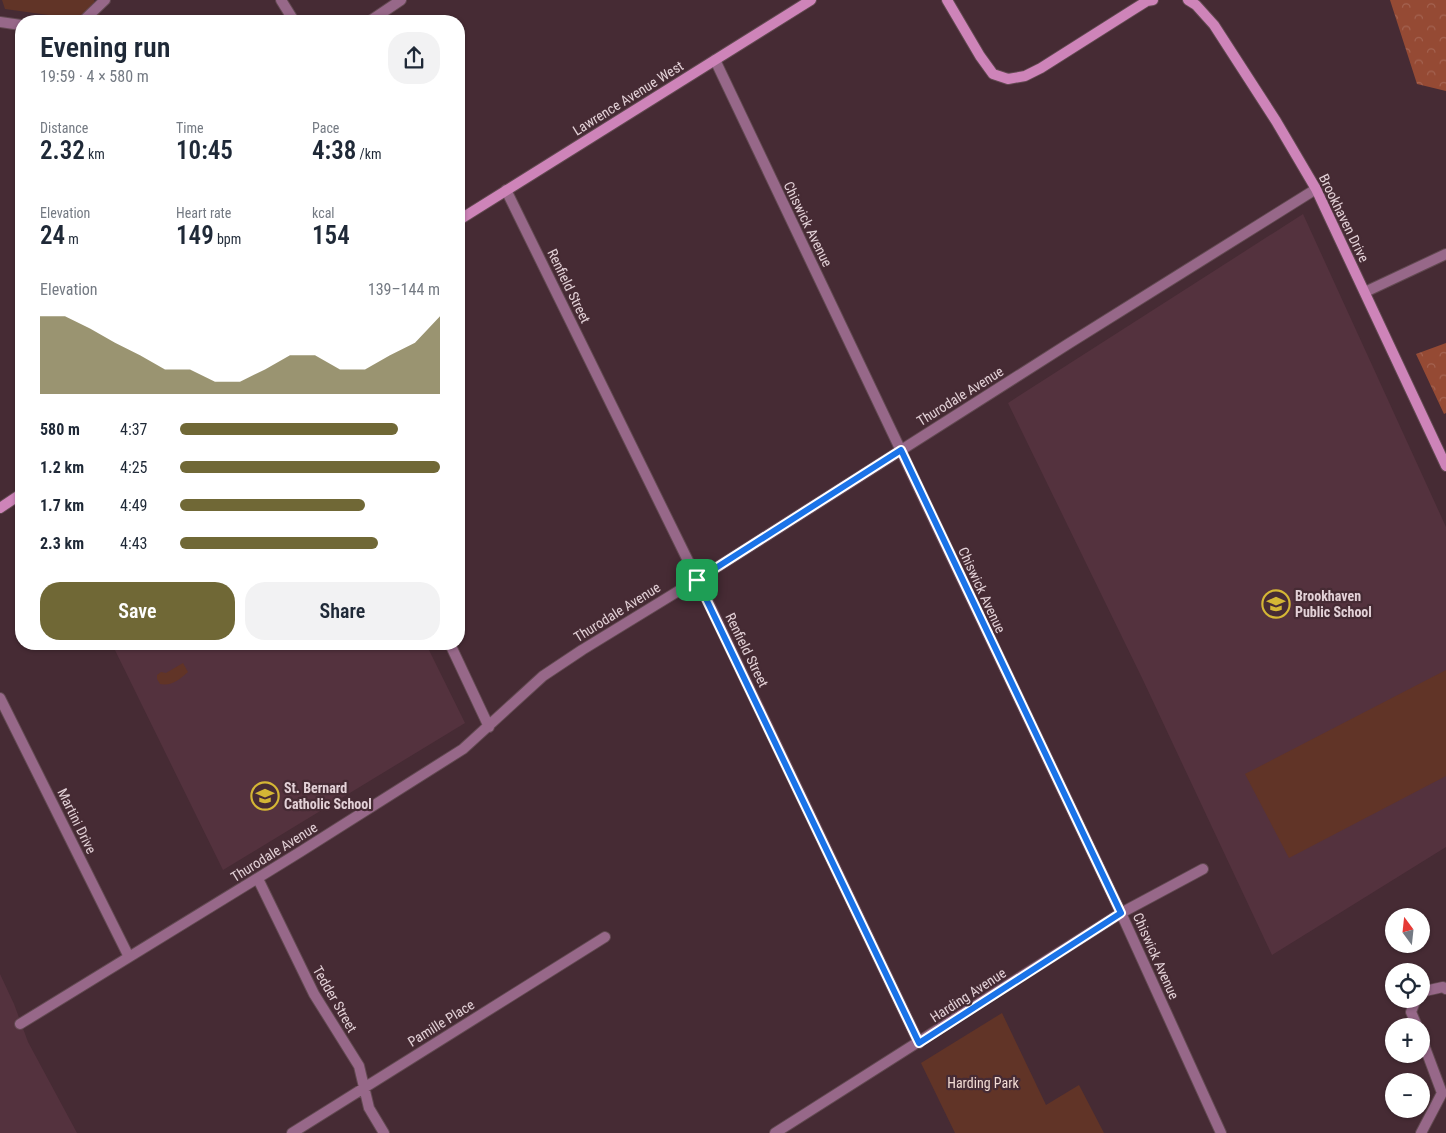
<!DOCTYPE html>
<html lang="en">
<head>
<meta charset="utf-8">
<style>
  :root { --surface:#fff; --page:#f2f2f3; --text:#1f2937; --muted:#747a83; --accent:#706836 }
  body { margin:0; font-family:"Roboto Condensed",sans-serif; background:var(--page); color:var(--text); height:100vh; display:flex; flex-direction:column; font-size:19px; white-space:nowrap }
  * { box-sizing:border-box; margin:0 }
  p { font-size:16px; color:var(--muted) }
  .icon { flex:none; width:28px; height:28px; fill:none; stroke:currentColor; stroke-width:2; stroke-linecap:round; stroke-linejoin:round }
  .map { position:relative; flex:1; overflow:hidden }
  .sheet { position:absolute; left:15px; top:15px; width:450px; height:635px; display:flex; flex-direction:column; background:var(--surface); border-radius:20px; box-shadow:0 1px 4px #0004 }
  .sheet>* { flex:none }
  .needle { width:32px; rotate:345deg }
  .buttons { position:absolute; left:1385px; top:908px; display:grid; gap:10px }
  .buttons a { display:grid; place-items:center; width:45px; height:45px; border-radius:50%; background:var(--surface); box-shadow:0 1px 4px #0004; font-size:25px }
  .pin { position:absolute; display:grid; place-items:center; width:42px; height:42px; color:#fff; margin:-21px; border-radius:10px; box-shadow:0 2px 8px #0006 }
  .round { display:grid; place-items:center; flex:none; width:52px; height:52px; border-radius:20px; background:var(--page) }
  .overview { display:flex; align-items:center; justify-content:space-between; height:85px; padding:0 25px }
  h1 { font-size:28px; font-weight:600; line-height:38px }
  .metrics { display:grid; grid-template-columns:repeat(3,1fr); gap:8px; height:85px; padding:5px 25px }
  .metrics div { display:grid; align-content:center }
  .metrics b { font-size:25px; font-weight:600 }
  .metrics small { font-size:14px; font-weight:400 }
  .metrics p { font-size:14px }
  .chart { height:140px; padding:10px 25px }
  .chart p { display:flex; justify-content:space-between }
  .chart svg { width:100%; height:90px; margin-top:5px; fill:var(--accent); opacity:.7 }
  .primary-button { display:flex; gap:10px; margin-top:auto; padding:10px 25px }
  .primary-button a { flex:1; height:58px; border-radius:20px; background:var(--accent); color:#fff; font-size:20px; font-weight:600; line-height:58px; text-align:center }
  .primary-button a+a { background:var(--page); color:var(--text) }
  ul { padding:0 25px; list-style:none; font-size:16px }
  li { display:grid; grid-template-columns:80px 60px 1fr; align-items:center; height:38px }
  li i { height:12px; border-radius:6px; background:var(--accent) }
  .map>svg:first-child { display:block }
</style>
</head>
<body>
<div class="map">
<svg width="1446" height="1133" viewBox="0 0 1446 1133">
  <defs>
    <pattern id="forest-crowns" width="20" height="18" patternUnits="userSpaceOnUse" patternTransform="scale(1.25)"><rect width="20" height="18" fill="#954a34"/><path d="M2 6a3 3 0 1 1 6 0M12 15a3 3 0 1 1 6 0" fill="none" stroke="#a46351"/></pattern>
  </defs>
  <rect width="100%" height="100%" fill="#462b34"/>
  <!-- built -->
  <path fill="#54323e" d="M1303 214 1446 527V847L1272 955 1143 680 1008 403Z
    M112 644H426L465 723 223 870Z
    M0 974 14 1004 28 1042 77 1133H0Z"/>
  <!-- green -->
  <path fill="#613427" d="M2 0H94L102 21H92L5 9Z
    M183 663 188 672C179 680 172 686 160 684L157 679V675L161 672 166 673Z
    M1446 670V776L1289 858 1245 774Z
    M1002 1013 1046 1105 1079 1085 1104 1133H955L921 1063Z"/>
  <!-- forest -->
  <path fill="url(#forest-crowns)" d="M1390 0H1446V91L1417 84Z
    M1446 343V413L1444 414 1416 354Z"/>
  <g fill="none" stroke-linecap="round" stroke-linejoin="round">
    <!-- street casing -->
    <g stroke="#624951" stroke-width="12">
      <path id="street" d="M281 0 294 21
        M83 21 105 0
        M370 21 401 0
        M0 22 21 25
        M715 60 1121 913 1221 1133
        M506 190 697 579 919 1043
        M1365 292 1446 254
        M450 644 489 727
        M0 698 129 957
        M258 879 314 994 359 1066 369 1108 384 1133
        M1421 994 1425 991 1443 987 1446 989
        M1416 999 1411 1012 1417 1026
        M20 1024 300 852 463 749 543 676 582 650 711 571 1068 344 1316 189
        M292 1133 605 937
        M775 1133 1121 913 1203 869
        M1421 1133 1442 1093 1421 1037"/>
    </g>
    <!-- secondary casing -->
    <g stroke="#624951" stroke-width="12">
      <path id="secondary" d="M947 0 980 56 993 74 1008 79 1025 76 1041 68 1131 11 1147 1 1153 0
        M1188 0 1196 5 1214 25 1276 121 1316 189 1446 466
        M459 220 811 0
        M0 508 21 494"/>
    </g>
    <!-- street -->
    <use href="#street" stroke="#976889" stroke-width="10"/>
    <!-- secondary -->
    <use href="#secondary" stroke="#ce84b9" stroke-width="10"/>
  </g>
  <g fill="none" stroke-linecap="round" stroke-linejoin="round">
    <!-- route casing -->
    <g stroke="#fff" stroke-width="10">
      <path id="route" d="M901 450 1121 913 919 1043 697 580Z"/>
    </g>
    <!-- route -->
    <use href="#route" stroke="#1a73e8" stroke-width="6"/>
  </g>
  <!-- icons -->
  <defs>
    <g id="school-ring" transform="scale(1.4375)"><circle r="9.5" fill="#462b34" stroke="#d4b635" stroke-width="1.5"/><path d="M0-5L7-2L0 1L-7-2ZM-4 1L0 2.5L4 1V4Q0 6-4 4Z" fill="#d4b635"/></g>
  </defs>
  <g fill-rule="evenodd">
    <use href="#school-ring" x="1276" y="604"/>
    <use href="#school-ring" x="265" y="796"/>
  </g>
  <g text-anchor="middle" stroke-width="4.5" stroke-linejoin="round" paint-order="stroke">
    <!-- street labels -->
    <g font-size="14" fill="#e3d1d7" stroke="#462b34">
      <text transform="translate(628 98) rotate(-32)" y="5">Lawrence Avenue West</text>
      <text transform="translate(1344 218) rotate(64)" y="5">Brookhaven Drive</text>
      <text transform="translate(808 224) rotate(64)" y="5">Chiswick Avenue</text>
      <text transform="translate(569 286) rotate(64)" y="5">Renfield Street</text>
      <text transform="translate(960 396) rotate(-32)" y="5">Thurodale Avenue</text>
      <text transform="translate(982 590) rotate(65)" y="5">Chiswick Avenue</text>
      <text transform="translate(617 612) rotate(-32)" y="5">Thurodale Avenue</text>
      <text transform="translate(747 650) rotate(64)" y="5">Renfield Street</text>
      <text transform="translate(77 821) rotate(64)" y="5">Martini Drive</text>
      <text transform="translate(274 852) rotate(-32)" y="5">Thurodale Avenue</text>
      <text transform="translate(1156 956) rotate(66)" y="5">Chiswick Avenue</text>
      <text transform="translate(968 995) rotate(-33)" y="5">Harding Avenue</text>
      <text transform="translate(335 999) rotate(60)" y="5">Tedder Street</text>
      <text transform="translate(441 1023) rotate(-32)" y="5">Pamille Place</text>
    </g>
    <!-- poi labels -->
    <g font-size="14" font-weight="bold" fill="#e3d1d7" stroke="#462b34" text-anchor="start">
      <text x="1295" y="601">Brookhaven<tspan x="1295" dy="16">Public School</tspan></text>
      <text x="284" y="793">St. Bernard<tspan x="284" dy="16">Catholic School</tspan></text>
    </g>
    <!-- park labels -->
    <g font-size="14" fill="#f3dcd5" stroke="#462b34">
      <text x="983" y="1088">Harding Park</text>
    </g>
  </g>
</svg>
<div class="buttons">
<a><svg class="needle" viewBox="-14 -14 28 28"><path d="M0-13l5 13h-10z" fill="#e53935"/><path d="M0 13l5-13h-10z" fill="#747a83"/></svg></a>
<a><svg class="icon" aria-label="locate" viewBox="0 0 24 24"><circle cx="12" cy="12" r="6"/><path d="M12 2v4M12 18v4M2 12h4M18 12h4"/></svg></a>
<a>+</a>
<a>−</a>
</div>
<div class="pin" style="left:697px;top:580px;background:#1e9e55"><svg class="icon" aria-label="arrive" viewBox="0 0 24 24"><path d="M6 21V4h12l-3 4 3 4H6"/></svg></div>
<section class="sheet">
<div class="overview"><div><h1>Evening run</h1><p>19:59 · 4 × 580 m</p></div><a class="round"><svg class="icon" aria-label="share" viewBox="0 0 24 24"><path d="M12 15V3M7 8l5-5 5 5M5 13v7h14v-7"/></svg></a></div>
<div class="metrics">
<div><p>Distance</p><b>2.32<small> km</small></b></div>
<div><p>Time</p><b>10:45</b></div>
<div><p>Pace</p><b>4:38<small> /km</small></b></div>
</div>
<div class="metrics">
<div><p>Elevation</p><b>24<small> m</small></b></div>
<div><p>Heart rate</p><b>149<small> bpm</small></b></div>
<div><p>kcal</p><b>154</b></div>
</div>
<div class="chart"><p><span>Elevation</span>139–144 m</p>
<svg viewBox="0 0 160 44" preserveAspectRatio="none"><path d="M0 44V6L10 6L20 12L30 19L40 25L50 32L60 32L70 38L80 38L90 32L100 25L110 25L120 32L130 32L140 25L150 19L160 6V44z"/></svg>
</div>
<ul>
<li><b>580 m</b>4:37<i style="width:84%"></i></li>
<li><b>1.2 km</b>4:25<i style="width:100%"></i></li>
<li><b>1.7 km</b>4:49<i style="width:71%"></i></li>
<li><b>2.3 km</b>4:43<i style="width:76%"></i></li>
</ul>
<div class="primary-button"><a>Save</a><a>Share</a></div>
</section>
</div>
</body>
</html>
